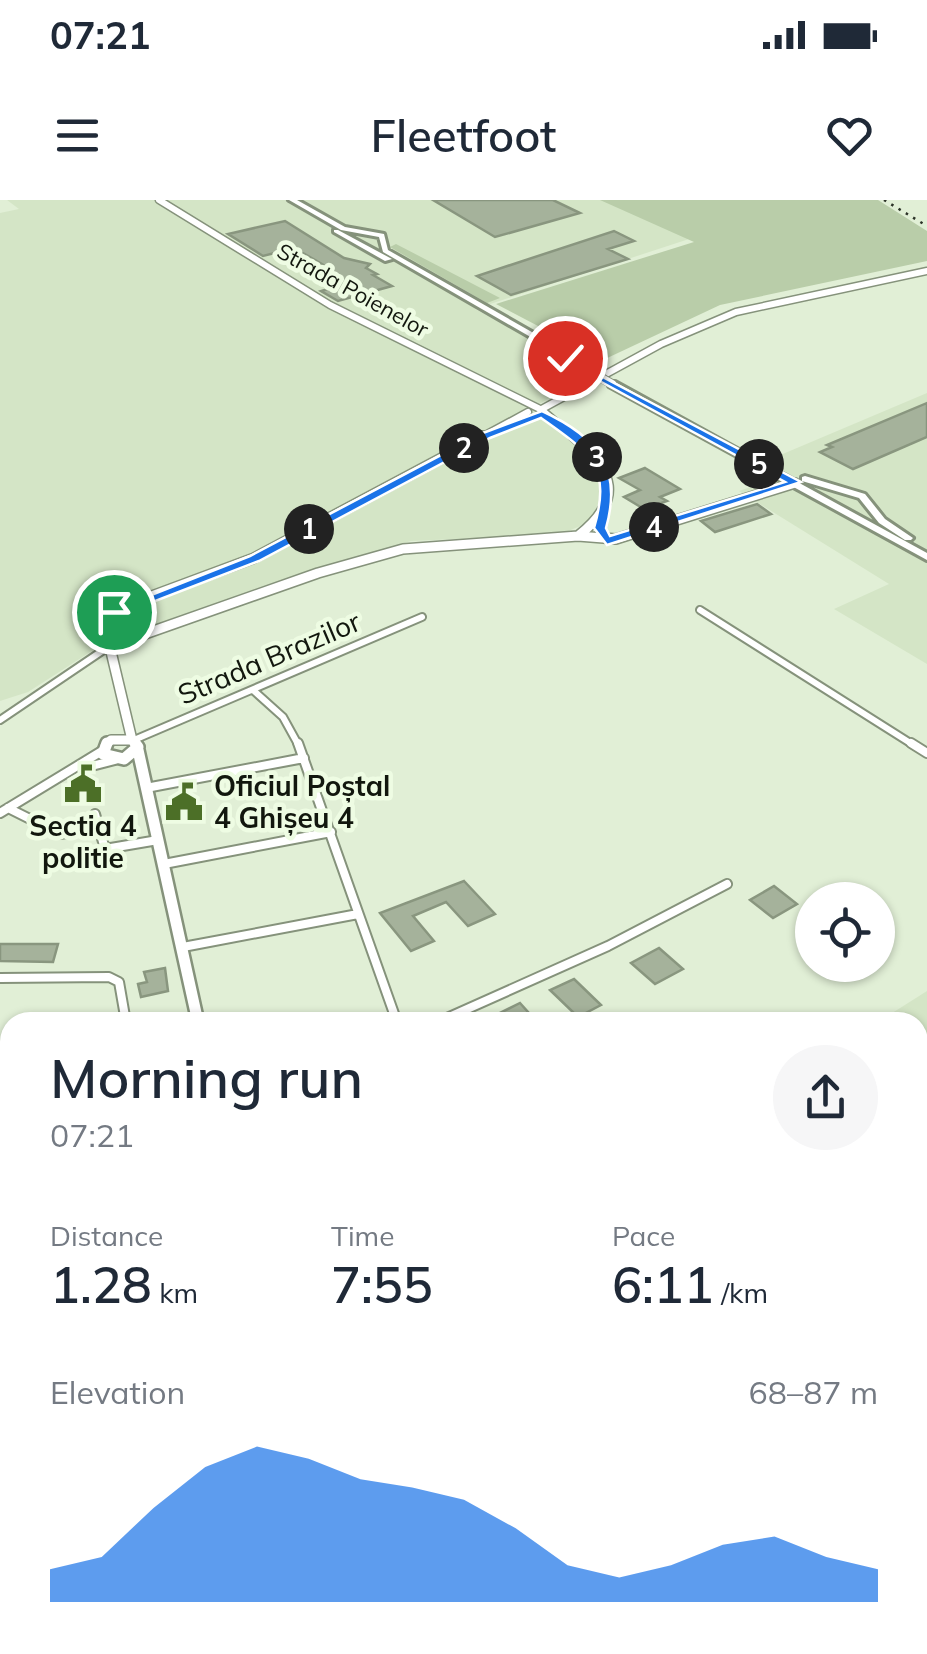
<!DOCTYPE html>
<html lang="en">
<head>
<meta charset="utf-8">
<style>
  :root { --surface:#fff; --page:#f6f6f7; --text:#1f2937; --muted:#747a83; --accent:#1a73e8 }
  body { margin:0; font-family:Mulish,sans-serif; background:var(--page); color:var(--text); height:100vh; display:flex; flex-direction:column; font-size:38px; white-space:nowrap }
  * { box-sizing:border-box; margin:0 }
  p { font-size:32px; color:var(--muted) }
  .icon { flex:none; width:55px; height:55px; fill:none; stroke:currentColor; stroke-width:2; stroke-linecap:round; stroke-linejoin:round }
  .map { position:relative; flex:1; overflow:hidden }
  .drawer { position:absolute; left:0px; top:812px; width:928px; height:642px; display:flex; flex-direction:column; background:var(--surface); border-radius:30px 30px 0 0; box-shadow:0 2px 8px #0004 }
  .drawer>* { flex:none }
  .controls { position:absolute; left:795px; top:682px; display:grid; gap:20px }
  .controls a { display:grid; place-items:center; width:100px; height:100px; border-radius:50%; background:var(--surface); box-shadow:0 2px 8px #0004; font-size:50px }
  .pin { position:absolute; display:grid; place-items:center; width:85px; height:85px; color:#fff; margin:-42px; border:5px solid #fff; border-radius:50%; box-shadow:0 2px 10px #0007 }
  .km { position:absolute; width:50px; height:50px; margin:-25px; border-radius:50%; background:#222; color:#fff; font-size:28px; line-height:50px; text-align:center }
  .round { display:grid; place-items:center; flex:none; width:105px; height:105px; border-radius:52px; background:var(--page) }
  .summary { display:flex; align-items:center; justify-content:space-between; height:170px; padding:0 50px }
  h1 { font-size:55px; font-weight:600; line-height:75px }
  .metrics { display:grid; grid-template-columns:repeat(3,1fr); gap:15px; height:170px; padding:10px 50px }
  .metrics div { display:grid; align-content:center }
  .metrics b { font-size:50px; font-weight:600 }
  .metrics small { font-size:28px; font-weight:400 }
  .metrics p { font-size:28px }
  .chart { height:280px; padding:20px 50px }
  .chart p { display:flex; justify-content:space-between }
  .chart svg { width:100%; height:180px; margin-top:10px; fill:var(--accent); opacity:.7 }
  .status { display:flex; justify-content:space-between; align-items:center; height:70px; padding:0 50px; background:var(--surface); direction:ltr }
  .status svg { height:28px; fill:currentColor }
  header { display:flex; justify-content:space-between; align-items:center; height:130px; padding:0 50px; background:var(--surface); font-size:45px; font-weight:600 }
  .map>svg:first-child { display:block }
</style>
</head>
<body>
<div class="status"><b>07:21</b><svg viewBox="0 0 49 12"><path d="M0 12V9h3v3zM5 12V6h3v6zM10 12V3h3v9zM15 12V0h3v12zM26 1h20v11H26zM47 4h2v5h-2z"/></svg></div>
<header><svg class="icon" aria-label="menu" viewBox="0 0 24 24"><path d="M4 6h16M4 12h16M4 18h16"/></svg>Fleetfoot<svg class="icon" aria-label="heart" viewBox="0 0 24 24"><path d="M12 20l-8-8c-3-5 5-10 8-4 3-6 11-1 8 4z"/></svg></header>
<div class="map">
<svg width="927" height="1454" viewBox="0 0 927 1454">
  <rect width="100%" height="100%" fill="#e1efd6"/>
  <!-- built -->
  <path fill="#d4e5c6" d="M7 0H604L689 39 475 109 594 173 534 207 593 255 604 281 597 319 561 334 411 341 292 377 98 447 28 492 0 501V13L19 9Z
    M927 193V464L834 409 889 384 739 291 771 280 778 256Z
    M927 791V1075L918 1073V822H878Z"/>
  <!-- green -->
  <path fill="#b9cda9" d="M600 0H878L927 31V61L720 105 603 160 496 104 694 42Z
    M396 44 500 98 487 103 390 47Z
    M10 1139V1264L0 1269V1143Z"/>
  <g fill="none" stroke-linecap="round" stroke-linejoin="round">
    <!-- stream -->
    <path stroke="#6a7c5a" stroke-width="4" d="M183 1445 185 1454"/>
  </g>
  <!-- building -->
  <path fill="#a5b29b" stroke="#89967f" stroke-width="2.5" d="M433 0H553L580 13 495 37Z
    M285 21 344 58 370 64 366 68 377 74 373 75 392 86 338 101 321 91 331 88 301 70 322 64 294 48 263 56 228 34Z
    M614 31 634 41 608 49 628 59 511 95 477 76Z
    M927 203V237L853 269 820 252 832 247 827 245Z
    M645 268 680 289 660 297 667 301 644 309 624 297 640 290 619 278Z
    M757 304 771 314 715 332 701 321Z
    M464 681 495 714 468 726 446 702 413 716 434 741 411 751 380 713Z
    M774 686 797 704 773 718 750 700Z
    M0 744H58L53 762 0 761Z
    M659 748 683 769 655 784 631 763Z
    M165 768 168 791 141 797 138 784 147 782 144 772Z
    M574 779 601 805 578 817 550 790Z
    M520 803 537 822H502L496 815Z"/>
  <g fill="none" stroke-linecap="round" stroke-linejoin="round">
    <!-- street-far2 casing -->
    <g stroke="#85927b" stroke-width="10">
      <path id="street-far2" d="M700 410 915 546
        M253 490 283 517 299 546
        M0 520 108 447
        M134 540 422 417"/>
    </g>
    <!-- street-far1 casing -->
    <g stroke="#85927b" stroke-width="12">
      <path id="street-far1" d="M298 543 397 822
        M911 543 927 553
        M84 568 115 560
        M146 588 304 558
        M8 608 60 634 98 628
        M0 613 102 551
        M95 614 105 649 158 640
        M164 664 331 632
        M183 747 358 714
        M0 778 109 777 119 782 126 822
        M438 822 608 746 727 684
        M0 937 10 939"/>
    </g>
    <!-- street casing -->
    <g stroke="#85927b" stroke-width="15">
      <path id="street" d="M0 1014 10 1087
        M918 1063 927 1065
        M0 1103 10 1101
        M918 1271 927 1264
        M918 1425 927 1436
        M737 1445 743 1454
        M648 1454 661 1445"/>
    </g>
    <!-- secondary-far3 casing -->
    <g stroke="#85927b" stroke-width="9">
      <path id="secondary-far3" d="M159 0 330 105 542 210 576 239
        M540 210 661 144 736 112 927 71
        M478 239 528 212"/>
    </g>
    <!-- secondary-far2 casing -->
    <g stroke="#85927b" stroke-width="12">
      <path id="secondary-far2" d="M578 336 616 339 795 283
        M95 412a8 8 0 1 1 16 0a8 8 0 1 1-16 0Z
        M114 410 254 358 483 236
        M103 418 132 540
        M108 447 318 373 403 349 578 336C624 300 614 271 573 236
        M132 540 137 546
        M105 546 111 540H132"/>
    </g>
    <!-- secondary-far1 casing -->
    <g stroke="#85927b" stroke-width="16">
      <path id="secondary-far1" d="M107 543 103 554 124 559 138 547 135 543
        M138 550 198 822"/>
    </g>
    <!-- secondary casing -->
    <g stroke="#85927b" stroke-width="20">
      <path id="secondary" d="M466 1445 472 1454"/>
    </g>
    <!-- primary casing -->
    <g stroke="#85927b" stroke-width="6">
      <path id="primary" d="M289 0H297L345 27 384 34 388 50 574 156 567 158 383 52 379 37 341 30Z
        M334 30H338L392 59 385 61 334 32Z
        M609 182H615L927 353V360L609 186Z
        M805 276 865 294 885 319 913 338 911 340H905L879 323 859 298 802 281V277Z"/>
    </g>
    <!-- street-far2 -->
    <use href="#street-far2" stroke="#fff" stroke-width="6"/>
    <!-- street-far1 -->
    <use href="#street-far1" stroke="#fff" stroke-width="8"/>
    <!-- street -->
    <use href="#street" stroke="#fff" stroke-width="10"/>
    <!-- secondary-far3 -->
    <use href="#secondary-far3" stroke="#fff" stroke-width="6"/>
    <!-- secondary-far2 -->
    <use href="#secondary-far2" stroke="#fff" stroke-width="9"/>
    <!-- secondary-far1 -->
    <use href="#secondary-far1" stroke="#fff" stroke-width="11"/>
    <!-- secondary -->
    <use href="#secondary" stroke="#fff" stroke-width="15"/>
    <!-- primary -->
    <use href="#primary" fill="#fff" fill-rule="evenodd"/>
    <!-- rail -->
    <path stroke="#2c3328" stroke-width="2.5" stroke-dasharray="2.5 6" stroke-linecap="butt" d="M884 0 927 26"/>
    <!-- primary-bridge casing -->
    <g stroke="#85927b" stroke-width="10" stroke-linecap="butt">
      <path id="primary-bridge" d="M565 157 612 184"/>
    </g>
    <!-- primary-bridge -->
    <use href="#primary-bridge" stroke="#fff" stroke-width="8"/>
  </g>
  <!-- route -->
  <path fill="#1a73e8" stroke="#fff" stroke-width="2.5" d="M561 155 801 282 607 345 594 328C612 266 590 253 541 218L490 238 259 361 119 415 108 412 250 356 483 233 542 211C598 237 623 268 606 328L610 336 785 282 561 160Z"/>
  <!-- icons -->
  <defs>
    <g id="civic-bare" transform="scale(3)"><path d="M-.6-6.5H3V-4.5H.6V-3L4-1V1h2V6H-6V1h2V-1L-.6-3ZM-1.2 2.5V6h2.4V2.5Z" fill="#4c6f27" stroke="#eefce3" stroke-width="2.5" paint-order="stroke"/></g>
  </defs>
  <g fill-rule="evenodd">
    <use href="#civic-bare" x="83" y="584"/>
    <use href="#civic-bare" x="184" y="602"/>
  </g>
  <g text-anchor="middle" stroke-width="9" stroke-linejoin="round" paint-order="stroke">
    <!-- far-street labels -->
    <g font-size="22" fill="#12170e" stroke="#eefce3">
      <text transform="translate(353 90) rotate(29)" y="8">Strada Poienelor</text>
    </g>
    <!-- street labels -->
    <g font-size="28" fill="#12170e" stroke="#eefce3">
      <text transform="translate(269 458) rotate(-23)" y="10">Strada Brazilor</text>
    </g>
    <!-- poi labels -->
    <g font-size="28" font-weight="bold" fill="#12170e" stroke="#eefce3" text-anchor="start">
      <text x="214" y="596">Oficiul Poștal<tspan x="214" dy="32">4 Ghișeu 4</tspan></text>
      <text x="83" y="636" text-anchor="middle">Sectia 4<tspan x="83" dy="32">politie</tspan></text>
    </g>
  </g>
</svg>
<div class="controls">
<a><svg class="icon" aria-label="locate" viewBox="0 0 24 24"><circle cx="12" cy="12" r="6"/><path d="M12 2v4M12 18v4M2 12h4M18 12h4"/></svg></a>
</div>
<div class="pin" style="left:114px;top:412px;background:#1e9e55"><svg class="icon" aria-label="arrive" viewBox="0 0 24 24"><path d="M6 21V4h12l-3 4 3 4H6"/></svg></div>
<div class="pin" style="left:565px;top:158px;background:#d93025"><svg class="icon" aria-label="check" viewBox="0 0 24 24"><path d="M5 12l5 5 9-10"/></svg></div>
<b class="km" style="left:309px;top:329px">1</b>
<b class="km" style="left:464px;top:248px">2</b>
<b class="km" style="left:597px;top:257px">3</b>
<b class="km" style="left:654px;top:327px">4</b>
<b class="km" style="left:759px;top:264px">5</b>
<section class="drawer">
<div class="summary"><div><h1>Morning run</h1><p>07:21</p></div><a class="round"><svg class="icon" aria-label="share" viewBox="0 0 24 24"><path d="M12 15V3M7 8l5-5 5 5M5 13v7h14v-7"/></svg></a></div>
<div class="metrics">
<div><p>Distance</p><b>1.28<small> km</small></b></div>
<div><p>Time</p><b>7:55</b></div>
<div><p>Pace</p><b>6:11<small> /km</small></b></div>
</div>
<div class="chart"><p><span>Elevation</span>68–87 m</p>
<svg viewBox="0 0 160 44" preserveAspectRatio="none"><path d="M0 44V36L10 33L20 21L30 11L40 6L50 9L60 14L70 16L80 19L90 26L100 35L110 38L120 35L130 30L140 28L150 33L160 36V44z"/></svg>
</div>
</section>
</div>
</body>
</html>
